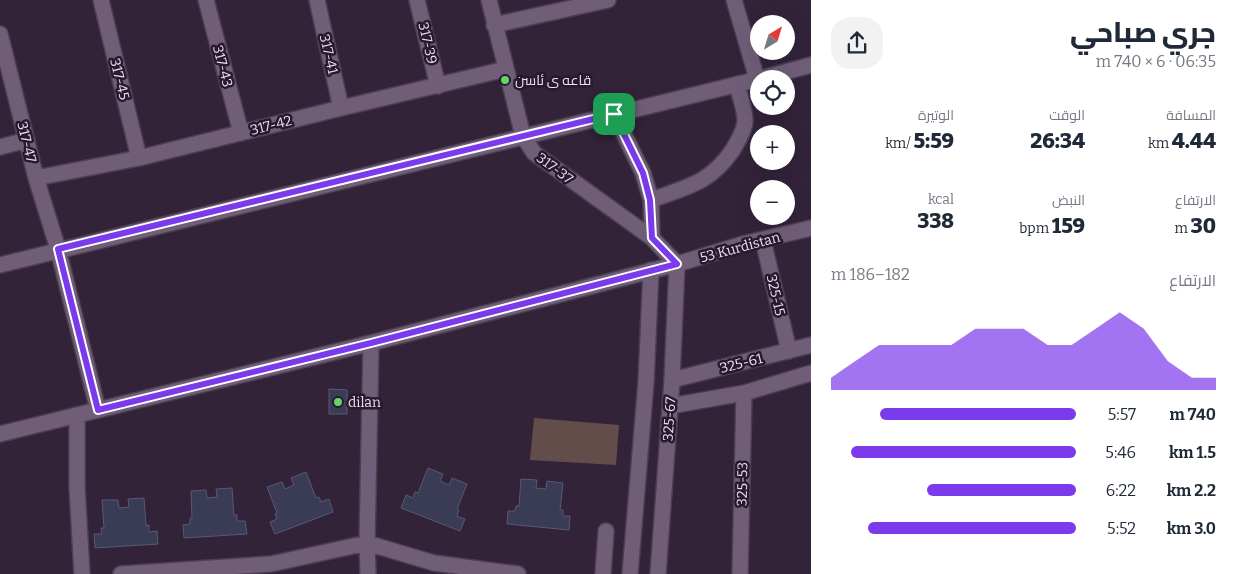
<!DOCTYPE html>
<html lang="ar">
<head>
<meta charset="utf-8">
<style>
  :root { --surface:#fff; --page:#f2f2f3; --text:#1f2937; --muted:#747a83; --accent:#7c3aed }
  body { margin:0; font-family:Bitter,Cairo,serif; background:var(--page); color:var(--text); direction:rtl; height:100vh; display:flex; flex-direction:column; font-size:19px; white-space:nowrap }
  * { box-sizing:border-box; margin:0 }
  p { font-size:16px; color:var(--muted) }
  .icon { flex:none; width:28px; height:28px; fill:none; stroke:currentColor; stroke-width:2; stroke-linecap:round; stroke-linejoin:round }
  .map { position:relative; flex:1; overflow:hidden; direction:ltr }
  .side { display:flex; flex-direction:column; background:var(--surface); width:425px }
  .side>* { flex:none }
  .needle { width:32px; rotate:38deg }
  .controls { position:absolute; left:750px; top:15px; display:grid; gap:10px }
  .controls a { display:grid; place-items:center; width:45px; height:45px; border-radius:50%; background:var(--surface); box-shadow:0 5px 20px #0002; font-size:25px }
  .pin { position:absolute; display:grid; place-items:center; width:42px; height:42px; color:#fff; margin:-21px; border-radius:10px; box-shadow:0 2px 8px #0006 }
  .round { display:grid; place-items:center; flex:none; width:52px; height:52px; border-radius:20px; background:var(--page) }
  .summary { display:flex; align-items:center; justify-content:space-between; height:85px; padding:0 20px }
  h1 { font-size:28px; font-weight:800; line-height:38px }
  .metrics { display:grid; grid-template-columns:repeat(3,1fr); gap:8px; height:85px; padding:5px 20px }
  .metrics div { display:grid; align-content:center }
  .metrics b { font-size:21px; font-weight:800 }
  .metrics small { font-size:14px; font-weight:400 }
  .metrics p { font-size:14px }
  .chart { height:140px; padding:10px 20px }
  .chart p { display:flex; justify-content:space-between }
  .chart svg { width:100%; height:90px; margin-top:5px; fill:var(--accent); opacity:.7 }
  ul { padding:0 20px; list-style:none; font-size:16px }
  li { display:grid; grid-template-columns:80px 60px 1fr; align-items:center; height:38px }
  li i { height:12px; border-radius:6px; background:var(--accent) }
  main { display:flex; flex:1; min-height:0 }
  .map>svg:first-child { display:block }
</style>
</head>
<body>
<main>
<section class="side">
<div class="summary"><div><h1>جري صباحي</h1><p>06:35 · 6 × 740 m</p></div><a class="round"><svg class="icon" aria-label="share" viewBox="0 0 24 24"><path d="M12 15V3M7 8l5-5 5 5M5 13v7h14v-7"/></svg></a></div>
<div class="metrics">
<div><p>المسافة</p><b>4.44<small> km</small></b></div>
<div><p>الوقت</p><b>26:34</b></div>
<div><p>الوتيرة</p><b>5:59<small> /km</small></b></div>
</div>
<div class="metrics">
<div><p>الارتفاع</p><b>30<small> m</small></b></div>
<div><p>النبض</p><b>159<small> bpm</small></b></div>
<div><p>kcal</p><b>338</b></div>
</div>
<div class="chart"><p><span>الارتفاع</span>182–186 m</p>
<svg viewBox="0 0 160 44" preserveAspectRatio="none"><path d="M0 44V38L10 30L20 22L30 22L40 22L50 22L60 14L70 14L80 14L90 22L100 22L110 14L120 6L130 14L140 30L150 38L160 38V44z"/></svg>
</div>
<ul>
<li><b>740 m</b>5:57<i style="width:80%"></i></li>
<li><b>1.5 km</b>5:46<i style="width:92%"></i></li>
<li><b>2.2 km</b>6:22<i style="width:61%"></i></li>
<li><b>3.0 km</b>5:52<i style="width:85%"></i></li>
</ul>
</section>
<div class="map">
<svg width="811" height="574" viewBox="0 0 811 574">
  <rect width="100%" height="100%" fill="#322339"/>
  <!-- green -->
  <path fill="#634d4b" d="M534 418 619 425 616 465 530 460Z"/>
  <!-- building -->
  <path fill="#3a3c55" stroke="#575975" d="M329 389 347 390V414H329Z
    M428 468 443 474 440 481 449 485 452 478 467 484 457 509 459 510 457 516 465 519 460 531 401 508 406 495 413 498 415 492 418 493Z
    M306 472 316 498 319 497 321 502 329 499 333 512 275 534 270 522 277 519 275 514 277 513 267 487 282 482 285 489 294 485 291 478Z
    M521 479 537 480 536 488 546 489 547 481 563 483 560 510H563V516H570L569 530 507 524 508 511H515L516 506H519Z
    M232 488 234 515H237V521H245L247 534 184 538 183 525 190 524V518H192L191 491 206 490 207 498 217 497 216 489Z
    M144 498 146 526 149 525V532L157 531 158 544 95 548 94 534H102L101 528H104L102 500H118L119 508 129 507 128 499Z"/>
  <g fill="none" stroke-linecap="round" stroke-linejoin="round">
    <!-- street casing -->
    <g stroke="#4c3f52" stroke-width="18">
      <path id="street" d="M101 0 139 158
        M206 0 241 133
        M317 0 341 108
        M417 0 438 86
        M489 0 523 136 534 153 652 238 677 264
        M734 0 757 79
        M494 25 608 0
        M0 34 36 178 58 249 98 410
        M614 114 643 173 651 200 652 238
        M0 147 27 140
        M36 178 139 158 341 108 506 69
        M651 200C686 187 709 184 732 151 737 143 744 132 745 122 746 113 739 94 737 84
        M763 240 789 351
        M672 380 811 345
        M670 406 744 393 811 373
        M77 415V487L82 574
        M121 574 271 564 367 543 434 563 518 574
        M368 574 367 543 371 343
        M603 574 606 531
        M740 574 744 393"/>
    </g>
    <!-- secondary casing -->
    <g stroke="#4c3f52" stroke-width="18">
      <path id="secondary" d="M759 79 811 65
        M0 265 759 79
        M0 434 371 343 677 264 743 244 811 228
        M630 574 646 382 651 270
        M658 574 672 380 677 264"/>
    </g>
    <!-- street -->
    <use href="#street" stroke="#705e78" stroke-width="15"/>
    <!-- secondary -->
    <use href="#secondary" stroke="#705e78" stroke-width="15"/>
  </g>
  <g fill="none" stroke-linecap="round" stroke-linejoin="round">
    <!-- route casing -->
    <g stroke="#fff" stroke-width="10">
      <path id="route" d="M614 114 643 173 650 200 652 238 677 264 371 343 98 410 58 249Z"/>
    </g>
    <!-- route -->
    <use href="#route" stroke="#7c3aed" stroke-width="6"/>
  </g>
  <!-- markers -->
  <g fill="#65d467" stroke="#28192f" stroke-width="2">
    <circle cx="505" cy="80" r="5"/>
    <circle cx="338" cy="402" r="5"/>
  </g>
  <g text-anchor="middle" stroke-width="5" stroke-linejoin="round" paint-order="stroke">
    <!-- street labels -->
    <g font-size="14" fill="#eae0ef" stroke="#28192f">
      <text transform="translate(428 43) rotate(77)" y="5">317-39</text>
      <text transform="translate(329 54) rotate(77)" y="5">317-41</text>
      <text transform="translate(223 66) rotate(75)" y="5">317-43</text>
      <text transform="translate(120 79) rotate(76)" y="5">317-45</text>
      <text transform="translate(271 125) rotate(-14)" y="5">317-42</text>
      <text transform="translate(27 142) rotate(76)" y="5">317-47</text>
      <text transform="translate(555 168) rotate(37)" y="5">317-37</text>
      <text transform="translate(740 247) rotate(-15)" y="5">53 Kurdistan</text>
      <text transform="translate(776 295) rotate(77)" y="5">325-15</text>
      <text transform="translate(741 363) rotate(-14)" y="5">325-61</text>
      <text transform="translate(669 419) rotate(-86)" y="5">325-67</text>
      <text transform="translate(742 484) rotate(-89)" y="5">325-53</text>
    </g>
    <!-- poi labels -->
    <g font-size="14" fill="#eae0ef" stroke="#28192f" text-anchor="start">
      <text x="515" y="85">قاعه ى ئاسن</text>
      <text x="348" y="407">dilan</text>
    </g>
  </g>
</svg>
<div class="controls">
<a><svg class="needle" viewBox="-14 -14 28 28"><path d="M0-13l5 13h-10z" fill="#e53935"/><path d="M0 13l5-13h-10z" fill="#747a83"/></svg></a>
<a><svg class="icon" aria-label="locate" viewBox="0 0 24 24"><circle cx="12" cy="12" r="6"/><path d="M12 2v4M12 18v4M2 12h4M18 12h4"/></svg></a>
<a>+</a>
<a>−</a>
</div>
<div class="pin" style="left:614px;top:114px;background:#1e9e55"><svg class="icon" aria-label="arrive" viewBox="0 0 24 24"><path d="M6 21V4h12l-3 4 3 4H6"/></svg></div>
</div>
</main>
</body>
</html>
